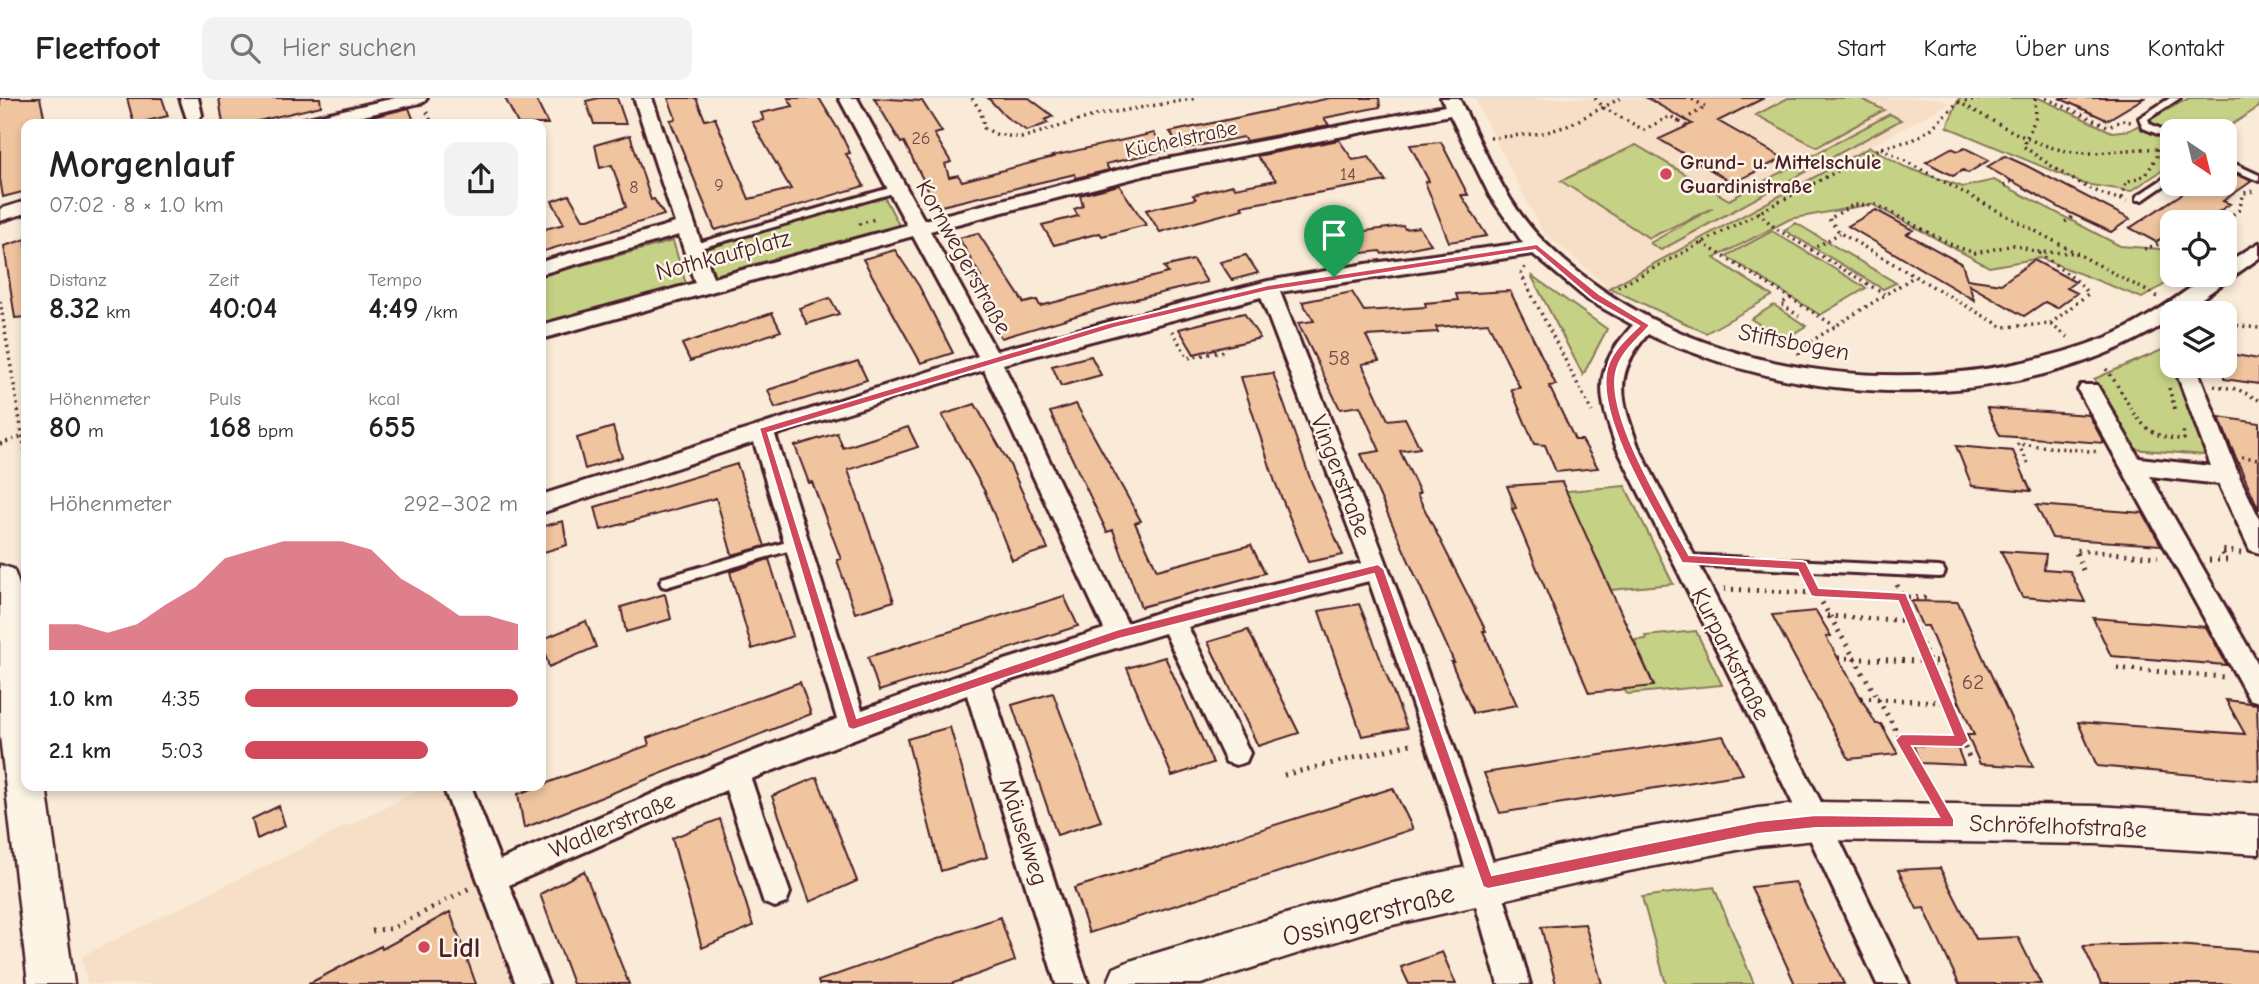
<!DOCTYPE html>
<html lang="de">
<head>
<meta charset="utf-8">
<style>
  :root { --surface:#fff; --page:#f2f2f2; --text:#222; --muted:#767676; --line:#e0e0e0; --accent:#d1495b }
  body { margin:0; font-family:"Comic Neue",sans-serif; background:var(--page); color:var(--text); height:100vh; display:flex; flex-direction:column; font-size:26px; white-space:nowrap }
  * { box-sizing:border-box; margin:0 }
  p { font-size:23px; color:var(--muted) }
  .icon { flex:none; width:38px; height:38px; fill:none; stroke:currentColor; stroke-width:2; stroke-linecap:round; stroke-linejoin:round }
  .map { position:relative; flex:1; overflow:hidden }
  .side { position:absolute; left:21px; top:21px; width:525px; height:672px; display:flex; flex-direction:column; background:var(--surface); border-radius:14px; box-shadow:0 4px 10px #0003 }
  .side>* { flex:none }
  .needle { width:46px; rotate:145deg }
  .fabs { position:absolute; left:2160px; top:21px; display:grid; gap:14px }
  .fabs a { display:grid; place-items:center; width:77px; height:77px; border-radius:14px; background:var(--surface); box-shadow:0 4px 10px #0003; font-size:35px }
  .pin { position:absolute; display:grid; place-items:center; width:60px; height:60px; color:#fff; margin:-72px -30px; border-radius:50% 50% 50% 0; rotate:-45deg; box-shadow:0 0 7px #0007 }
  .pin .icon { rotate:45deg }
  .round { display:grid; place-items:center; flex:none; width:74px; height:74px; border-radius:14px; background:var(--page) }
  .head { display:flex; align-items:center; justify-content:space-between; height:119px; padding:0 28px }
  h1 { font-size:38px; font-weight:700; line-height:52px }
  .figures { display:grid; grid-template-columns:repeat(3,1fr); gap:10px; height:119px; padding:7px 28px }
  .figures div { display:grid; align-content:center }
  .figures b { font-size:30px; font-weight:700 }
  .figures small { font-size:19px; font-weight:400 }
  .figures p { font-size:19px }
  .chart { height:196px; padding:14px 28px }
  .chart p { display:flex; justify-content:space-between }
  .chart svg { width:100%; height:126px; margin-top:7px; fill:var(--accent); opacity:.7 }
  ul { padding:0 28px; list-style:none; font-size:23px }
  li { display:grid; grid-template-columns:112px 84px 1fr; align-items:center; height:52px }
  li i { height:18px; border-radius:9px; background:var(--accent) }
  header { display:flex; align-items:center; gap:42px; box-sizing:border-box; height:98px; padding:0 35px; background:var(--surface); border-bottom:2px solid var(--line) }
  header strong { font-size:33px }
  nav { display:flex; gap:38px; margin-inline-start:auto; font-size:24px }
  .search { width:490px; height:63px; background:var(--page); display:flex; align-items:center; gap:18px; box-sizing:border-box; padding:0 24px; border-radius:14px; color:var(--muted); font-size:26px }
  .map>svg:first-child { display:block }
</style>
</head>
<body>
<header>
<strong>Fleetfoot</strong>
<div class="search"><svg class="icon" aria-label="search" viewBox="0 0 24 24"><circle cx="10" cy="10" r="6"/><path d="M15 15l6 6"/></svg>Hier suchen</div>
<nav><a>Start</a><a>Karte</a><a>Über uns</a><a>Kontakt</a></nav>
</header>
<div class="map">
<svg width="2259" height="886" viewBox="0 0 2259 886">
  <rect width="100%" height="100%" fill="#f9ebd7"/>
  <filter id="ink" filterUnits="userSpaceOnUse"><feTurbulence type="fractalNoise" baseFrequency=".0143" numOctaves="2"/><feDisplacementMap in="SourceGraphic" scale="14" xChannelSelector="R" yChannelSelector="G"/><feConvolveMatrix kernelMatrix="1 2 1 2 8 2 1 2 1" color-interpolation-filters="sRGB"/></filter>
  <g filter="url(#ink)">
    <!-- built -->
    <path fill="#f6dfc6" d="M1474 0H1940L1950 5 1609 190 1542 133Z
      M428 688H452L526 886H87L82 858Z"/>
    <!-- green -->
    <path fill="#c5d286" stroke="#887858" stroke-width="2" d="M1788 0H1860L1884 12 1817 49 1756 17Z
      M1959 0H2039L2112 34 2130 32 2189 0H2259V9L2222 33H2172V66L2131 93 2084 86 1947 29Z
      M1890 16 1901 22 1661 152 1650 145 1713 110 1649 140 1561 83 1636 47 1729 102Z
      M1870 49 1905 69 1963 89 1994 82 2120 148 2172 152V177H2180L2142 200 2040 160 1989 169 1872 106 1790 121 1714 160 1772 198 1706 235 1609 190Z
      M884 98 899 127 715 177 705 151Z
      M1796 125 1896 185 1883 191 1784 132Z
      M1772 133 1866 190 1820 217 1726 158Z
      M673 143 686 186 541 226V178Z
      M1531 177 1607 231 1583 277Z
      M1774 207 1806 228 1783 242 1751 221Z
      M2169 249 2172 268H2176L2216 358 2133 351 2094 281Z
      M1625 388 1673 486 1611 492 1528 409 1512 411 1511 398Z
      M1696 533 1722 587 1627 596 1624 591 1654 587 1634 542 1646 541 1645 538Z
      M1714 789 1754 886H1666L1642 799Z"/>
    <!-- building -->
    <path fill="#efc49e" stroke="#4a1f2b" stroke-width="2" d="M0 0H40L44 18 30 22 31 26H26V93L3 99 0 81Z
      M127 0H162L168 18 134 26Z
      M219 0H320L321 8 246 26H223Z
      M505 0H535L548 26H518Z
      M599 0H617L626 26H594L586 3Z
      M668 0H696L705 22 715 20 749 101 791 91 752 24 764 22 761 15 793 8 788 0H819L841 36 850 55 846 56 864 88 715 132 670 22 676 21Z
      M874 0 922 3 942 34 934 36 951 64 945 66 949 79 958 77 962 83 1054 59 1052 58 1154 35 1167 52 1106 66 1109 72 1076 80 1075 76 937 109 904 44 901 45Z
      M988 0H1029L1053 18 1045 22 1048 25 1027 33 1006 19Z
      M1330 0H1379L1380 9 1324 20 1329 27 1246 43 1243 39 1182 51 1170 34Z
      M1647 0H1764L1718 23 1783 60 1733 85 1659 41 1692 26Z
      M2059 0H2144L2107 22Z
      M409 10 415 26H377L376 18Z
      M630 37 651 102 654 101 664 117 541 154V132L564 126 552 103 569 97 583 121H588L626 109 612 67 600 70 595 47Z
      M1339 42 1353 62 1369 59 1386 83 1241 108 1243 111 1160 134 1146 112 1196 101 1193 97 1233 87 1235 90 1276 82 1257 58Z
      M1441 44 1468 97H1461L1487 138 1449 144 1425 84 1429 83 1410 47Z
      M1951 50 1958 53 1965 50 1989 62 1968 75 1963 72 1953 78 1926 64Z
      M2005 58 2025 67 2130 121 2111 134 2064 112 1987 69Z
      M2224 71 2252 83 2223 103 2230 106 2218 114 2230 124H2172V141L2163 139 2156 144 2130 130 2197 86H2224Z
      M1119 87 1146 127 1102 138 1100 135 1054 147 1042 127 1078 118 1074 111 1083 108 1080 97Z
      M1876 112 1913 132 1907 136 1962 166 1967 181 2001 186 2034 162 2075 184 2067 190 2077 195 2057 210 2045 204 2024 218 1969 187 1974 202 1848 128Z
      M1403 128 1405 131 1419 129 1431 146 1382 156 1380 153 1329 159 1319 139Z
      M978 135 1024 205 1037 202 1040 208 1168 175 1164 169 1193 162 1207 184 1123 204 1001 240 988 215 993 213 973 181 981 179 959 140Z
      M26 141V219L15 220 4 148Z
      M895 152 919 188 953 255 921 265 863 161Z
      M1246 157 1258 175 1232 182 1220 164Z
      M1510 193 1556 287 1549 288 1575 342H1582L1598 370 1556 374 1545 347 1534 346 1511 291 1520 290 1488 225 1436 229 1438 234 1366 238 1379 263 1362 266 1388 322 1405 320 1420 350 1400 353 1420 395 1417 396 1486 533H1483L1517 607 1473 615 1451 564H1454L1361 356 1380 353 1360 308 1340 311 1298 225 1314 223 1302 204 1352 194 1364 213 1426 209 1425 205 1458 202 1456 196Z
      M830 200 839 216 807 226 799 210Z
      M772 215 781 233 690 263 682 246Z
      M1244 215 1260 240 1194 256 1179 231Z
      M2224 255 2259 261V286L2224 281Z
      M1091 258 1101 277 1061 288 1052 268Z
      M858 263 867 282 775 310 768 292Z
      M1273 275 1311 383 1343 457 1308 464 1275 384 1241 279Z
      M975 306 1010 367 1048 451 1012 462 985 394 942 317Z
      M1076 306 1141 423 1135 425 1157 472 1251 447 1265 475 1141 509 1113 432 1107 434 1050 314Z
      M1987 310 2089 317 2104 345 2000 338Z
      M2219 319 2259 325V412L2229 344Z
      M613 329 622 359 585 371 577 340Z
      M908 329 918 349 848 372 894 503 855 515 837 462 841 461 812 384 809 385 795 348 837 335 843 350Z
      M1956 348 2013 353 2031 393 1972 388Z
      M737 366 765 448 732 457 716 400 601 432 595 409Z
      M1562 384 1632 539 1654 588 1589 595 1512 411 1516 410 1507 388Z
      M2036 407 2143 415 2161 447 2052 440Z
      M563 423 567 447 541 455V429Z
      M2001 453 2046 456 2044 471 2070 473 2085 504 2022 499Z
      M769 461 793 538 752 551 730 474Z
      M665 496 671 521 626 534 621 509Z
      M1064 498 1078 528 879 593 868 559Z
      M1911 503 1958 504 2033 669 1980 666 1967 637H1974L1960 605 1928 528H1922Z
      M1359 506 1364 518 1407 630 1362 638 1319 513Z
      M1816 513 1831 538 1826 539 1861 600 1876 626H1881L1898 656 1849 661 1772 517Z
      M2093 520 2206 529 2227 567 2111 558Z
      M586 523 596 549 549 569 541 542Z
      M1248 532 1299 635 1258 648 1208 544Z
      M1165 559 1213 665 1172 678 1127 570Z
      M800 584 811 616 524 730 518 696 649 647 647 640Z
      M1053 595 1101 723 1057 737 1012 607Z
      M2226 602 2257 606 2259 683 2097 668 2078 624 2245 636Z
      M950 629 987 759 941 773 907 641Z
      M1723 638 1743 676 1500 715 1484 675Z
      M1913 647 1957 649 1964 667 1920 665Z
      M817 679 857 783 810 804 772 698Z
      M1393 690 1413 731 1089 835 1074 790Z
      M279 708 285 728 257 741 252 721Z
      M720 721 753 828 702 850 672 740Z
      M1940 770 1976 841 2018 839 2041 886H1959L1924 810 1917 811 1898 772Z
      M584 773 629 886H573L540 796Z
      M1795 784 1804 803 1844 886H1795L1751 789Z
      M450 814 476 886H308L381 848 382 851Z
      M1000 819 1015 863 951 886H819L818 883Z
      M1585 826 1602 886H1556L1541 829Z
      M2161 846 2259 853V886H2101L2083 848Z
      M1442 854 1456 886H1409L1401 869Z"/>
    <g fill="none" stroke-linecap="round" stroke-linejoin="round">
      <!-- lane casing -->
      <g stroke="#4a1f2b" stroke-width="6">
        <path id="lane" d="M2170 0H2180L2148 21 2150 26 2172 36V42L2143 30 2139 20Z
          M2224 61 2259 77V83L2224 68Z
          M2172 75V82L2143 102H2137V98Z
          M897 88 902 91 900 93 697 151 694 152 689 149 691 147Z
          M797 441 801 443 803 446 801 449 666 489 662 488 660 484 662 480 666 479Z
          M1686 457 1939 469 1943 470 1945 474 1943 478 1939 479 1686 467 1682 465 1680 462 1682 459Z"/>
      </g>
      <!-- street casing -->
      <g stroke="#4a1f2b" stroke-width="6">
        <path id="street" d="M180 0H198L202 17 199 21H187Z
          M395 0H427L424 4 328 26H297L300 22Z
          M634 0H652L713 180 907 127 839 0H857L924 122 1146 65 1445 8 1441 0H1459C1483 49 1505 106 1545 145 1688 285 1924 309 2105 240 2143 225 2177 199 2209 177H2224V166L2259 145V160L2181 215H2172V221C2038 307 1849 312 1703 258 1685 251 1665 246 1648 236 1612 277 1621 301 1638 348L1826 714 1909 886H1877L1806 732 1616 348C1597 295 1593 271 1633 227L1588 202 1533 156 1280 194C1371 423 1462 649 1530 886H1498L1448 709 1369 483 1188 529 1250 655 1246 664 1236 667 1226 664 1165 535 991 588 1088 886H1056L967 597 751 681 790 795 786 805 775 809 764 805 726 692 509 787 548 886H516L443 688H471L500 762 724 665 837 621 754 344 541 415V397L978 258 913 138 541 241V227L695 185 679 137 541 176V164L675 125ZM1450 17 1490 98 1523 145 1366 166 1268 183 996 253 930 133 1146 77ZM1261 199 1362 465 1171 510 1127 525 1003 266ZM984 272 1104 531 976 571 862 612 775 337Z
          M26 103V115L0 123V111Z
          M2174 268H2196L2239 378 2259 420V455L2250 452 2219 386 2150 378 2259 568V604L2249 601 2078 292 2081 287H2097L2139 360 2211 368Z"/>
      </g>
      <!-- secondary casing -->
      <g stroke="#4a1f2b" stroke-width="5">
        <path id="secondary" d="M0 467 13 471C35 514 26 636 26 688H46L74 886H28L0 638Z
          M1816 704 2096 708 2259 718V756L2096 746 1816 742 1758 748 1629 773 1375 831 1201 886H1107L1114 870 1130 863 1375 789 1629 733 1758 710Z"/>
      </g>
      <!-- path-far1 -->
      <path stroke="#4a1f2b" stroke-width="3.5" stroke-dasharray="2 4.5" stroke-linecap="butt" d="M972 0 981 14 984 30 996 36 1021 40 1097 17 1198 0
        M1595 0 1602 9 1644 32 1670 18 1680 24
        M2035 0 2036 19 2023 48C2057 72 2086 94 2127 103
        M2046 0 2109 29 2122 22 2131 24
        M1958 4C1999 25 2039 54 2087 55 2111 55 2133 50 2157 51
        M427 14 432 26
        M263 26 289 20
        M1687 28 1680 24 1706 9 1690 0
        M1490 40 1544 35 1567 28 1621 0
        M1881 50 2158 199
        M2004 88 2015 81
        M2122 100 2126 84 2146 77 2157 58V49
        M1758 114 1775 130 1884 196
        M2217 116 2227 121 2235 145
        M2065 124 2075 117
        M2222 124 2239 112 2244 95 2253 93
        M859 126 875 121
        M1702 145 1835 228
        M2144 151 2172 142
        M1811 152 1840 135
        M2039 155 2080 185 2088 196 2050 226
        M1525 169 1521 176 1592 314
        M1618 189 1881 50 1913 42 1932 30 1958 4 1991 0
        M1791 200 1781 206 1799 218
        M0 203 26 359
        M2224 226 2259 230
        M1172 233 1188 260 1225 253
        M2068 239 2050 226 2003 229 1840 135 1829 121 1853 107H1877L1954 148 1975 155 2014 147 2038 154 2078 155
        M1799 257V251L1915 178
        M2106 271C2132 303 2135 342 2184 341L2183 329
        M2214 288 2237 291 2259 302
        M2169 290 2176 315
        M0 346 26 337
        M2242 359 2259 361
        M2028 365 2018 346 2100 354"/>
      <!-- path -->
      <path stroke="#4a1f2b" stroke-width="5" stroke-dasharray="2 6" stroke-linecap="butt" d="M2209 462H2227L2221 452 2241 455
        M2083 472 2075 452 2158 459
        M1810 484 1932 694
        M1897 487 1971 664
        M1724 491 1927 500
        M1827 518 1913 523
        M1838 560 1943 564
        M2117 570 2223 579
        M1861 600 1960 605
        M1901 642 1962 643
        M1284 677 1415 645
        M372 833 393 830 470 790"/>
      <!-- lane -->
      <use href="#lane" fill="#fcf5e5" fill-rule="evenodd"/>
      <!-- street -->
      <use href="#street" fill="#fcf5e5" fill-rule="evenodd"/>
      <!-- secondary -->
      <use href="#secondary" fill="#fcf5e5" fill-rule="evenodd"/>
    </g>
  </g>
  <!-- route -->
  <path fill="#d1495b" stroke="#fff" stroke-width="2" fill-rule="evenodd" d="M1537 146 1599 196 1650 227C1638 242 1620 254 1616 275 1607 320 1667 416 1689 457L1802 463 1806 464 1819 490 1906 495 1969 643 1962 649 1912 648 1954 721V729L1816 730 1758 736 1488 791 1483 789 1374 476 1119 541 853 632 848 630 759 330 1109 225 1268 187ZM1535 152 1592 201 1639 228C1625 241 1608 257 1606 276 1599 326 1658 419 1682 465L1798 472 1811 498 1815 499 1898 503 1953 637 1901 636 1895 642 1939 719 1816 717 1758 723 1492 777 1384 471 1378 466 1119 531 857 620 768 335 1114 230 1268 193Z"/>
  <!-- markers -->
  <g fill="#d1495b" stroke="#fcf5e5" stroke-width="2.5">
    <circle cx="1666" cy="76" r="7"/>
    <circle cx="424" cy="849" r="7"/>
  </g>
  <g text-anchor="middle" stroke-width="5" stroke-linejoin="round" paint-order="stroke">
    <!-- far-number labels -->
    <g font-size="18" fill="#734848">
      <text x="921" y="46">26</text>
      <text x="1348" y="82">14</text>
      <text x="719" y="93">9</text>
      <text x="634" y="95">8</text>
    </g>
    <!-- far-street labels -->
    <g font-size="21" fill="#4a1f2b" stroke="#fcf5e5">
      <text transform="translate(1181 41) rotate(-12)" y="7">Küchelstraße</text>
    </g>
    <!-- far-poi labels -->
    <g font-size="21" font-weight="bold" fill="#4a1f2b" stroke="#fcf5e5" text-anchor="start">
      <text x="1680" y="71">Grund- u. Mittelschule<tspan x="1680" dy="24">Guardinistraße</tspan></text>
    </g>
    <!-- number labels -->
    <g font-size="21" fill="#734848">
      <text x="1339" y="267">58</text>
      <text x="1973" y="591">62</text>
    </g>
    <!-- street labels -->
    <g font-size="24" fill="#4a1f2b" stroke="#fcf5e5">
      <text transform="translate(723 157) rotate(-15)" y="8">Nothkaufplatz</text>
      <text transform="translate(964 159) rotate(61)" y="8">Kornwegerstraße</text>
      <text transform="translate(1794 244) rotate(11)" y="8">Stiftsbogen</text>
      <text transform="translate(1341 378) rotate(69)" y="8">Vingerstraße</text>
      <text transform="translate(1731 556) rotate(63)" y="8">Kurparkstraße</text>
      <text transform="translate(612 727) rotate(-23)" y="8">Wadlerstraße</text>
      <text transform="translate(2058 728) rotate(2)" y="8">Schröfelhofstraße</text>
      <text transform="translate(1024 734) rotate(72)" y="8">Mäuselweg</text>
    </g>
    <!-- near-street labels -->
    <g font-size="28" fill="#4a1f2b" stroke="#fcf5e5">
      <text transform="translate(1368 816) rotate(-15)" y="10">Ossingerstraße</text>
    </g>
    <!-- near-poi labels -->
    <g font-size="28" font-weight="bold" fill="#4a1f2b" stroke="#fcf5e5" text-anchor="start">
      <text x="438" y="859">Lidl</text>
    </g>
  </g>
</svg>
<div class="fabs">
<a><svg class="needle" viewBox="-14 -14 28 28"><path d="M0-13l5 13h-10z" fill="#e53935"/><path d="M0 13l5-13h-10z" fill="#767676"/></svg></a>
<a><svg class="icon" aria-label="locate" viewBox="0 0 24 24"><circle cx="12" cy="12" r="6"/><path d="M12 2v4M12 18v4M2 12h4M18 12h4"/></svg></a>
<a><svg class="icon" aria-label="layers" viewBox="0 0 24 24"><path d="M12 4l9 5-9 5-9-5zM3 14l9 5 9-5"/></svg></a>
</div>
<div class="pin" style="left:1334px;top:179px;background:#1e9e55"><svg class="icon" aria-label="arrive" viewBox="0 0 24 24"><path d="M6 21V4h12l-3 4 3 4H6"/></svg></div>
<section class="side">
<div class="head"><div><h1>Morgenlauf</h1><p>07:02 · 8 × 1.0 km</p></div><a class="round"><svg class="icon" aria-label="share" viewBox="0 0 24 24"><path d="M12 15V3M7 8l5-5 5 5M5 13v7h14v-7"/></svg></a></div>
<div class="figures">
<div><p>Distanz</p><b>8.32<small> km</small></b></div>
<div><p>Zeit</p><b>40:04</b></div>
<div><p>Tempo</p><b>4:49<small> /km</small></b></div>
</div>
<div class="figures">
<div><p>Höhenmeter</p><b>80<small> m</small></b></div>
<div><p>Puls</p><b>168<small> bpm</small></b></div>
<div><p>kcal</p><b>655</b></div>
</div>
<div class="chart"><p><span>Höhenmeter</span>292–302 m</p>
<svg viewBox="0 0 160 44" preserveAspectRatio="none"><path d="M0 44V35L10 35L20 38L30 35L40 28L50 22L60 12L70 9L80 6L90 6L100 6L110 9L120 19L130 25L140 32L150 32L160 35V44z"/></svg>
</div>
<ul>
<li><b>1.0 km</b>4:35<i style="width:100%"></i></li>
<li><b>2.1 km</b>5:03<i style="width:67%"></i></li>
</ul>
</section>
</div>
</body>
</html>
